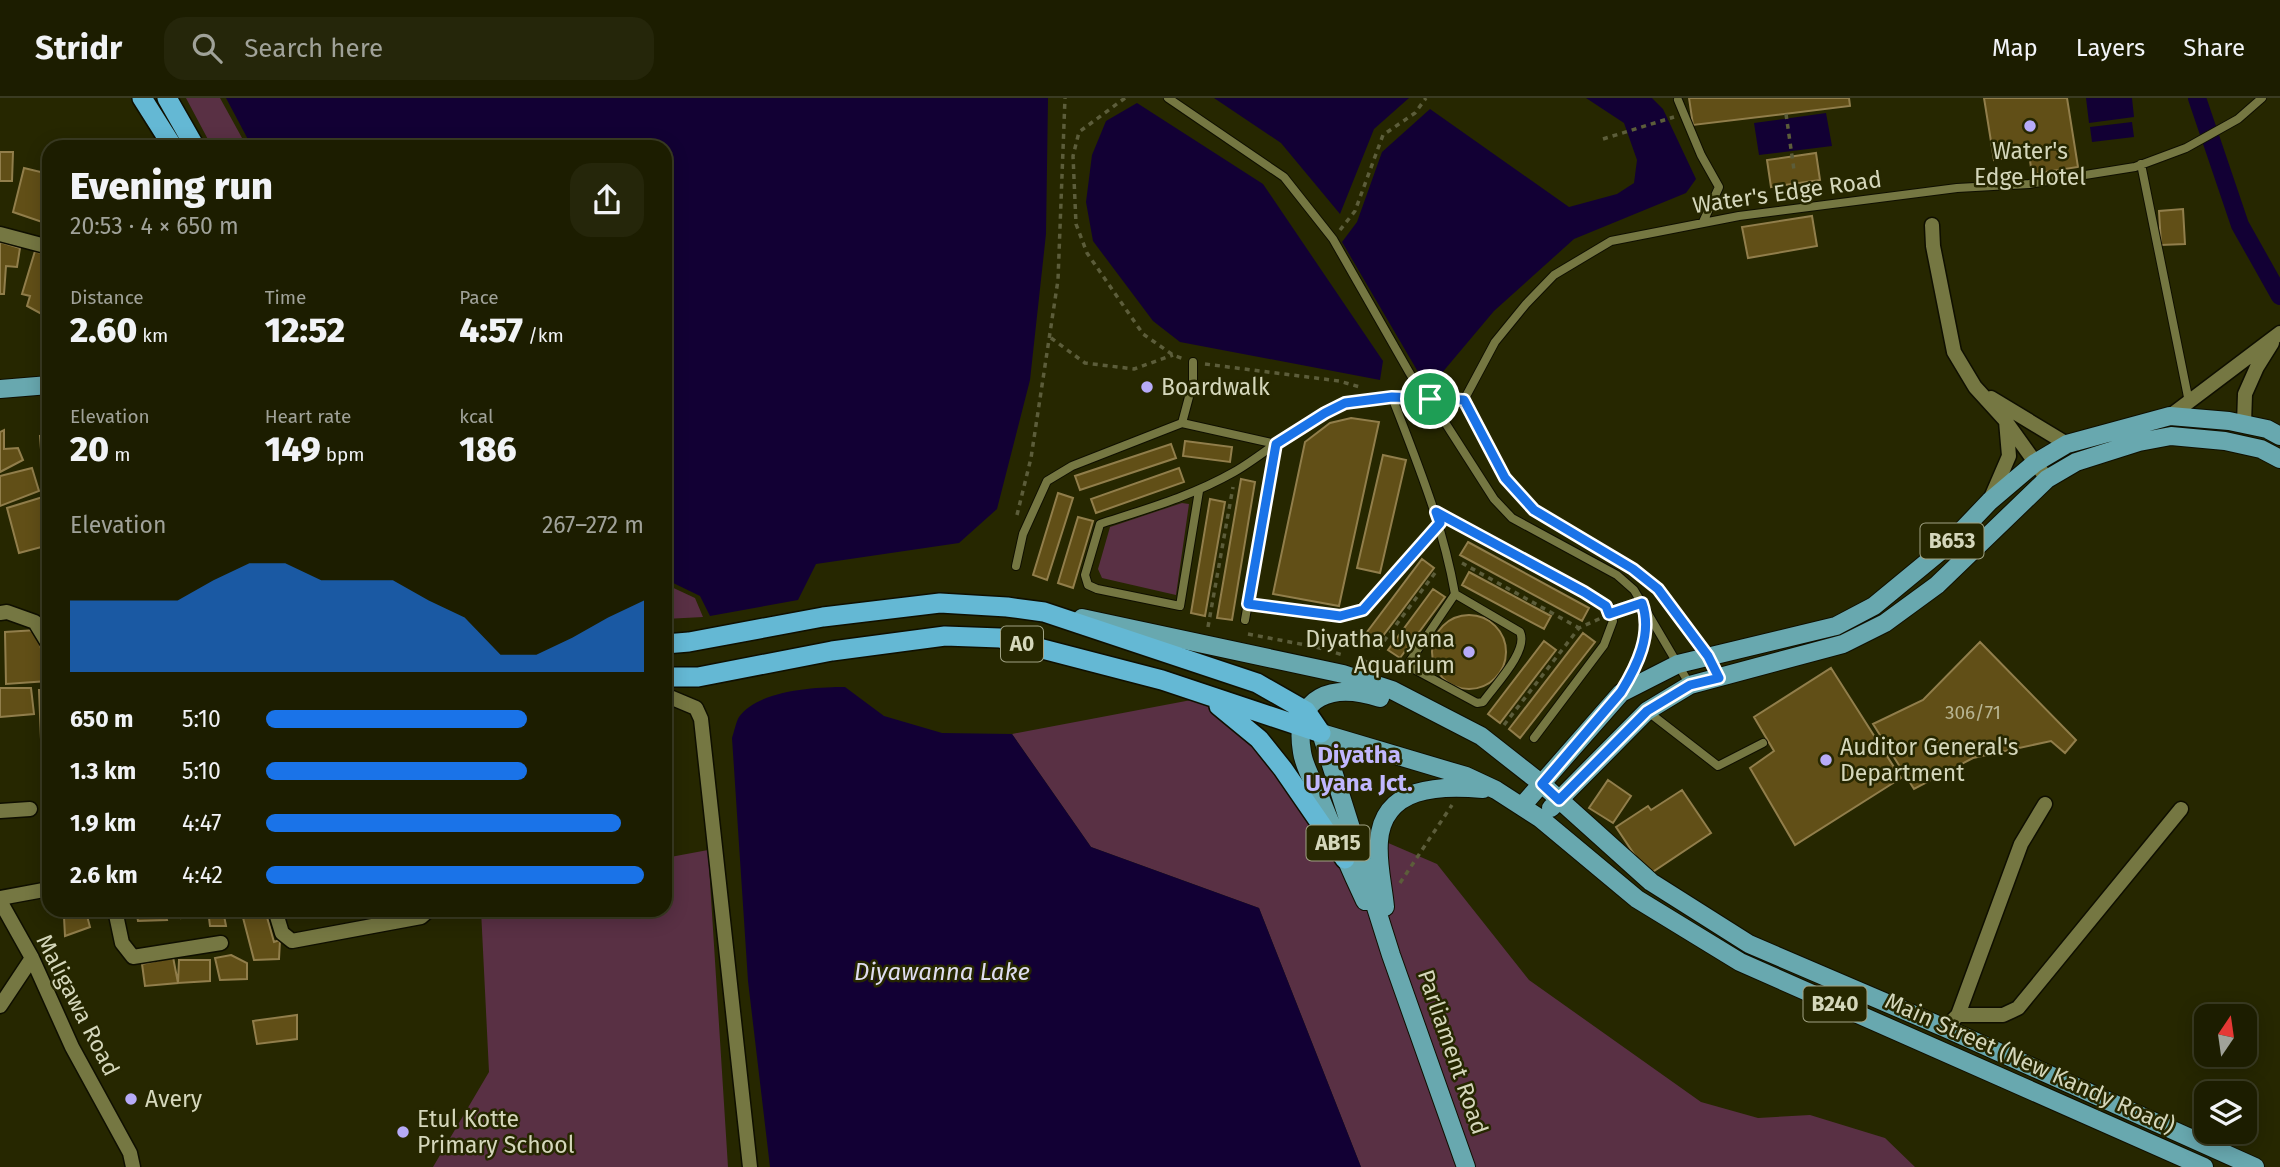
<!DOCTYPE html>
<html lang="en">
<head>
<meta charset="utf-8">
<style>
  :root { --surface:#1c1d00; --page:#25260a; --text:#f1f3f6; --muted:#a0a299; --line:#3a3b22; --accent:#1a73e8 }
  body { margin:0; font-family:"Fira Sans",sans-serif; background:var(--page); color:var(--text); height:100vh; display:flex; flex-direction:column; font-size:26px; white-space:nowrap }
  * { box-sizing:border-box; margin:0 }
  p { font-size:23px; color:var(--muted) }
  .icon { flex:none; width:38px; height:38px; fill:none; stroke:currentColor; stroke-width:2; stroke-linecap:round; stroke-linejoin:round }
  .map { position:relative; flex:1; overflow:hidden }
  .details { position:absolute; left:42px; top:42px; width:630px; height:777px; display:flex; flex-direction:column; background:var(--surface); border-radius:21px; box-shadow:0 4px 18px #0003,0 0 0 2px var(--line) }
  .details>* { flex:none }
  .needle { width:46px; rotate:13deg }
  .tools { position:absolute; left:2194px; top:906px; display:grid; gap:14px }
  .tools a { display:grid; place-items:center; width:63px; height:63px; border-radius:14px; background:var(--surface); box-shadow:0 4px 18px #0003,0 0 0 2px var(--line); font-size:35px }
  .pin { position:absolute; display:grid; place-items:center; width:60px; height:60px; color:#fff; margin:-30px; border:4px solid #fff; border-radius:50%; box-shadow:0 2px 7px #0007 }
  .round { display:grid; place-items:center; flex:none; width:74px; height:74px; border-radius:21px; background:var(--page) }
  .summary { display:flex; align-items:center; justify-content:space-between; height:119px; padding:0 28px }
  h1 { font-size:38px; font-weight:800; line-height:52px }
  .stats { display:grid; grid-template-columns:repeat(3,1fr); gap:10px; height:119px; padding:7px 28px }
  .stats div { display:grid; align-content:center }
  .stats b { font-size:35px; font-weight:800 }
  .stats small { font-size:19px; font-weight:400 }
  .stats p { font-size:19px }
  .chart { height:196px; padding:14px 28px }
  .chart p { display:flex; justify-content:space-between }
  .chart svg { width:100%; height:126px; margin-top:7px; fill:var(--accent); opacity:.7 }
  ul { padding:0 28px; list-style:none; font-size:23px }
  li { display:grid; grid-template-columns:112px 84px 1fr; align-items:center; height:52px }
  li i { height:18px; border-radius:9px; background:var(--accent) }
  header { display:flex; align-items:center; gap:42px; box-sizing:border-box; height:98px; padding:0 35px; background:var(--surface); border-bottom:2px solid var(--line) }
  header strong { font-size:33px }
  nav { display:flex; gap:38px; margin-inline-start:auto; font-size:24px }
  .search { width:490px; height:63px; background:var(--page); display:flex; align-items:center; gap:18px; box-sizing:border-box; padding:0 24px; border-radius:21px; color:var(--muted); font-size:26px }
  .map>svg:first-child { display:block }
</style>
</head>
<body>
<header>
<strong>Stridr</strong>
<div class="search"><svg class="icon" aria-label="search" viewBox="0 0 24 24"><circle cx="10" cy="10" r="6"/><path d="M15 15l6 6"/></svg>Search here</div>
<nav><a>Map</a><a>Layers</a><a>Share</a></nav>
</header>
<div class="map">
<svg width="2280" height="1069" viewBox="0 0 2280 1069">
  <rect width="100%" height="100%" fill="#262700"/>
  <!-- green -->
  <path fill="#593044" d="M186 0H220L247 49H212Z
    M1182 405 1189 406 1176 497 1102 480 1098 471 1110 429Z
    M665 486 695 500 703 519 665 521Z
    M1207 599 1246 629 1345 761 1390 854 1379 741 1437 766 1529 882 1701 1004 1758 1020 1810 1017 1885 1040 1915 1069H1361L1259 810 1091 749 1012 636Z
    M708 752 728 1069H433L489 974 481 812H665V760Z"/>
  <!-- water -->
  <path fill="#120034" d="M226 0H1048L1046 136 1030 282 997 411 959 445 816 466 798 502 710 518 700 498 665 481V49H252Z
    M1214 0H1409L1374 31 1340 116 1281 45Z
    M1586 0H1652L1663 11 1696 81 1686 95 1574 141 1494 213 1441 276 1428 282 1421 279 1342 144 1357 124 1382 54 1430 11 1569 109 1617 96 1634 85 1637 62 1624 25Z
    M2086 0H2132L2134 19 2089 25Z
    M1137 5 1263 86 1383 263 1380 282 1180 244 1153 223 1093 143 1086 104 1092 57 1106 23Z
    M1826 15 1832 48 1759 57 1754 25Z
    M2132 24 2134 39 2092 44 2090 29Z
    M845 589 884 618 942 635 1012 636 1091 749 1259 810 1361 1069H770L748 883 732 640C734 634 736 624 739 619 758 592 816 589 845 589Z"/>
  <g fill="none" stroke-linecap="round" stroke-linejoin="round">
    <!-- canal -->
    <path stroke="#120034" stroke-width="18" d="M2197 0 2240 127 2280 198"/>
  </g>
  <!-- building -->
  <path fill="#614f17" stroke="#917e4b" stroke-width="2" d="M1689 0H1849L1850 8 1693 27Z
    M1984 0H2067L2078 69 2032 76 2029 56 1994 62Z
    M0 54H13L12 83H0Z
    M1816 55 1820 82 1771 89 1767 62Z
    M24 70 49 76V112L45 125 13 114Z
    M2183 111 2185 146 2161 147 2159 113Z
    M1812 118 1817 148 1748 160 1742 129Z
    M0 144 20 150 17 169 6 168 4 196H0Z
    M35 153 49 158V220L27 208 30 198 22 196Z
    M1351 320 1379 324 1339 508 1273 496 1305 344 1330 325Z
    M4 332V351L18 350 23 362 0 374V334Z
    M49 337V364L42 365 40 338Z
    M1185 343 1232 349 1230 364 1183 358Z
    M1171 346 1176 360 1080 392 1075 378Z
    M1383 357 1406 362 1380 475 1357 470Z
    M32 370 39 393 0 408V378Z
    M1179 370 1184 384 1096 415 1091 401Z
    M1241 381 1255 384 1232 522 1217 520Z
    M1058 395 1073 400 1047 482 1033 477Z
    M46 398 49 408V447L19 455 7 410Z
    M1210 401 1225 404 1205 518 1191 515Z
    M1078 419 1093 423 1073 490 1058 485Z
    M1468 444 1589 510 1582 523 1460 457Z
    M1422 461 1434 470 1379 543 1367 534Z
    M1469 474 1551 518 1544 531 1462 487Z
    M1433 491 1445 499 1400 560 1388 552Z
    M1432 554a37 37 0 1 1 74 0a37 37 0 1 1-74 0Z
    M37 532 48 583 6 586 5 534Z
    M1583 535 1595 544 1520 640 1509 631Z
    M1544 543 1556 552 1500 625 1488 616Z
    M1980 544 2076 642 2065 655 2051 643 1973 660 1914 691 1873 626 1923 602Z
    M1831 570 1901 680 1795 747 1750 670 1774 653 1754 619Z
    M0 590H31L34 616 0 619Z
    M39 592 49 593V692L43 691Z
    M1608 682 1631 698 1613 725 1589 710Z
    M1682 692 1711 735 1648 777 1616 729 1648 708 1651 712Z
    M136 812H164L167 822 138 823Z
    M180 812H201L202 817 181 820Z
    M208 812H223L226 828H210Z
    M241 812H265L274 844 280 842 279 861 254 862Z
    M86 814 90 829 65 838 64 819Z
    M231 857 247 865V881L220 882 215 860Z
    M173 859 178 885 145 888 142 866Z
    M179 862H210V883L178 885Z
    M297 917V941L257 946 253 923Z"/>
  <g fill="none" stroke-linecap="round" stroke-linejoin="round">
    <!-- service casing -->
    <g stroke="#0f0f00" stroke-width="10">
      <path id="service" d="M1168 0 1284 79 1333 141 1413 281 1430 301 1494 401 1512 420 1617 477 1634 492 1690 587
        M1678 2 1701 57 1719 89 1703 124
        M2141 66 2189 304
        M1392 299C1417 364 1443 427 1455 496L1410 563 1414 571 1477 605 1483 604C1494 588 1529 553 1520 534L1455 496
        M1464 302 1505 380 1534 412 1633 471 1658 491 1708 558 1719 580
        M1182 325 1193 284V264
        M1199 393 1180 508 1097 491 1088 487 1085 477 1100 426C1146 411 1192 398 1234 374 1268 355 1310 314 1347 305 1385 296 1425 301 1464 302L1495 244 1526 206 1554 177 1611 143 1739 118 1957 90 2029 86 2135 69 2186 50 2238 21 2262 0
        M1436 414 1584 494 1606 508 1613 523 1604 547 1534 640
        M1016 468 1023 436 1047 383 1072 368 1182 325 1276 346
        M1248 506 1340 518 1363 512 1439 425
        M1245 522 1276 346
        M1624 589 1645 547V513
        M1647 613 1718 668 1763 645"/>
    </g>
    <!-- minor casing -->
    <g stroke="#0f0f00" stroke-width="17">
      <path id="minor" d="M1932 127 1933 148 1954 254 1975 289 2006 323 2009 358 1990 402
        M0 136 49 149
        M1991 300 2067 346
        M2170 318 2280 235
        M2007 325 2047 381
        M2244 326 2245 296 2257 269 2272 245
        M0 515 7 514 35 524 49 547
        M0 713 30 711
        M0 800 49 791
        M0 803 32 860 72 949 130 1055 133 1069
        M115 812 122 845 133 859 221 845
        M275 812 282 835 292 843 421 819 429 812
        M0 908 32 860
        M1958 917 2021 746 2045 706
        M1945 930 1958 917H2003L2018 910 2181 711"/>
    </g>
    <!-- tertiary casing -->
    <g stroke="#0f0f00" stroke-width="17">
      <path id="tertiary" d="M665 597 696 610 701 621 750 1069"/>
    </g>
    <!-- primary casing -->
    <g stroke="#0f0f00" stroke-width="20">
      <path id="primary" d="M0 291 49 287
        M1082 520 1343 576 1392 592 1481 638 1542 686 1651 784 1749 846 1945 930 2255 1069
        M1321 635 1466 678 1496 692 1541 721 1637 801 1740 864 2204 1069
        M1321 635 1391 857 1466 1069
        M1522 708 1621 595 1678 566 1836 528 1874 508 1948 447 1990 403 2035 365 2067 346 2170 318 2229 323 2267 331 2280 338
        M1551 710 1647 613 1690 587 1843 546 1885 525 1937 487 2047 381 2076 364 2139 344 2171 338 2225 343 2261 351 2280 361
        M1365 803C1349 769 1334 734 1320 699 1314 685 1304 669 1302 654 1292 596 1334 585 1380 600
        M1385 809C1383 787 1377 765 1379 743 1383 688 1440 687 1483 691"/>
    </g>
    <!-- trunk casing -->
    <g stroke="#0f0f00" stroke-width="22">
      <path id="trunk" d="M142 0 173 49
        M167 0 195 49
        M665 546 689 544 823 519 940 505 1007 509 1044 514 1257 585 1306 613 1321 635
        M665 579H698L832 553 945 538 1000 540 1162 582 1321 635
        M1219 608 1259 641 1283 671 1345 761"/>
    </g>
    <!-- path -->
    <path stroke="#5c5d3a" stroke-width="3.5" stroke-dasharray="5 5" stroke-linecap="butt" d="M1125 0 1079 34 1073 58 1076 126 1087 155 1143 236 1173 257 1184 261
      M1786 16 1794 72
      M1603 41 1674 19
      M1340 132 1355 113 1383 37 1415 15 1426 0
      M1051 240 1085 265 1134 271 1173 257
      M1205 266 1339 283 1360 289
      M1017 417 1031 360 1058 182 1065 0
      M1462 465 1579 530
      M1208 529 1233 389
      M1248 536 1316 549 1343 557
      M1378 551 1438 471
      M1364 563 1380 569
      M1504 627 1579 530 1601 520
      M1400 785 1452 707"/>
    <!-- service -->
    <use href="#service" stroke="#757742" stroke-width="8"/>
    <!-- minor -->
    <use href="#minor" stroke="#757742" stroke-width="14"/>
    <!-- tertiary -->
    <use href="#tertiary" stroke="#757742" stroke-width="14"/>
    <!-- primary -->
    <use href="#primary" stroke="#68a8af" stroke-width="18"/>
    <!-- trunk -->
    <use href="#trunk" stroke="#64b8d4" stroke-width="19"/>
  </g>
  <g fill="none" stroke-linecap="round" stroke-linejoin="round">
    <!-- route casing -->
    <g stroke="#fff" stroke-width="14">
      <path id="route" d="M1392 299 1464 302 1505 380 1534 412 1633 471 1658 491 1708 558 1719 580 1690 587 1647 613 1559 702 1542 686 1621 594C1637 568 1653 536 1642 505L1609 516 1606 508 1584 494 1436 414 1440 425 1363 512 1340 518 1248 506 1276 346 1325 315 1345 305Z"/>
    </g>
    <!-- route -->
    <use href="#route" stroke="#1a73e8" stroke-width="9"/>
  </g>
  <!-- markers -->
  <g fill="#b7abf8" stroke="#262700" stroke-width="2.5">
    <circle cx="2030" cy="28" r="7"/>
    <circle cx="1147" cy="289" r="7"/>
    <circle cx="1469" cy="554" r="7"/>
    <circle cx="1826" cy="662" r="7"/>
    <circle cx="131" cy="1001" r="7"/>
    <circle cx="403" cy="1034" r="7"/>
  </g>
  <g text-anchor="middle" stroke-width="5" stroke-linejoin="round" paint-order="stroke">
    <!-- number labels -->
    <g font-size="19" fill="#b8b592">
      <text x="1973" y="621">306/71</text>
    </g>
    <!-- shield labels -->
    <g fill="#262700" stroke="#a0a283" stroke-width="2">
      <rect x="1920.5" y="425.5" width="63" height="35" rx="5"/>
      <rect x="1001" y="528.5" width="42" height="35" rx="5"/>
      <rect x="1306.5" y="727.5" width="63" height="35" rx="5"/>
      <rect x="1803.5" y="888.5" width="63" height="35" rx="5"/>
    </g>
    <g font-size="21" font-weight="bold" fill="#d5d7bb">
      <text x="1952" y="450">B653</text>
      <text x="1022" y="553">A0</text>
      <text x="1338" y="752">AB15</text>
      <text x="1835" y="913">B240</text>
    </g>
    <!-- poi labels -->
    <g font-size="23" fill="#d5d7bb" stroke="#262700" text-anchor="start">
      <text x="2030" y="61" text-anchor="middle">Water's<tspan x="2030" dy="26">Edge Hotel</tspan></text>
      <text x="1161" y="297">Boardwalk</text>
      <text x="1455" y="549" text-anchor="end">Diyatha Uyana<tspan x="1455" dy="26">Aquarium</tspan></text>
      <text x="1840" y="657">Auditor General's<tspan x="1840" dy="26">Department</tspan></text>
      <text x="145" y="1009">Avery</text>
      <text x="417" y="1029">Etul Kotte<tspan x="417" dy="26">Primary School</tspan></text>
    </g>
    <!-- street labels -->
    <g font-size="23" fill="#d5d7bb" stroke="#262700">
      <text transform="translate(1787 94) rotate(-8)" y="8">Water's Edge Road</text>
      <text transform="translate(78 907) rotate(63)" y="8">Maligawa Road</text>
      <text transform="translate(1453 954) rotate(71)" y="8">Parliament Road</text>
      <text transform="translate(2030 965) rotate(24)" y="8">Main Street (New Kandy Road)</text>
    </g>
    <!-- neighbourhood labels -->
    <g font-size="24" font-weight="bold" fill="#c1b7fe" stroke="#262700">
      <text x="1359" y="665">Diyatha<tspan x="1359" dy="28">Uyana Jct.</tspan></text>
    </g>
    <!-- water labels -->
    <g font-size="24" font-style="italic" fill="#dfddf0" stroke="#262700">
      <text x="942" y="882">Diyawanna Lake</text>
    </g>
  </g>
</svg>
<div class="tools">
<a><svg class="needle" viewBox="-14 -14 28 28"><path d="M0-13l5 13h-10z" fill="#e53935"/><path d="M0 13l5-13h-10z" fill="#a0a299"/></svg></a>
<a><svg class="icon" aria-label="layers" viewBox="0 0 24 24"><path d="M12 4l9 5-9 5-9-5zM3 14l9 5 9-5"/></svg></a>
</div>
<div class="pin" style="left:1430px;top:301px;background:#1e9e55"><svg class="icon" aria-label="arrive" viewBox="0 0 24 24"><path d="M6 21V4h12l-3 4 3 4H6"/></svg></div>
<section class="details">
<div class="summary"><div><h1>Evening run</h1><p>20:53 · 4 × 650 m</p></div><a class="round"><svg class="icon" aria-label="share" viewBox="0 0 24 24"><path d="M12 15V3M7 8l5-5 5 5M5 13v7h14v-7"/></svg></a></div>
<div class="stats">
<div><p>Distance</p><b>2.60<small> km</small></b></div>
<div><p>Time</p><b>12:52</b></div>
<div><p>Pace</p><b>4:57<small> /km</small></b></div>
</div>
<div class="stats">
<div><p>Elevation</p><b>20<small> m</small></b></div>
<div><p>Heart rate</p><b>149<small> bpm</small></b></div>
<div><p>kcal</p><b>186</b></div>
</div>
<div class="chart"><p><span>Elevation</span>267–272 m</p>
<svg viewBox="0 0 160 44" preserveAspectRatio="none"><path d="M0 44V19L10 19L20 19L30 19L40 12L50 6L60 6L70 12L80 12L90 12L100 19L110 25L120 38L130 38L140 32L150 25L160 19V44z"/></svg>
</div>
<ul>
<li><b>650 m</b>5:10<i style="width:69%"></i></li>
<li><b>1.3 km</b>5:10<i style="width:69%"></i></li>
<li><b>1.9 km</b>4:47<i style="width:94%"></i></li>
<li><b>2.6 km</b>4:42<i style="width:100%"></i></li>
</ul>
</section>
</div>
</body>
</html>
